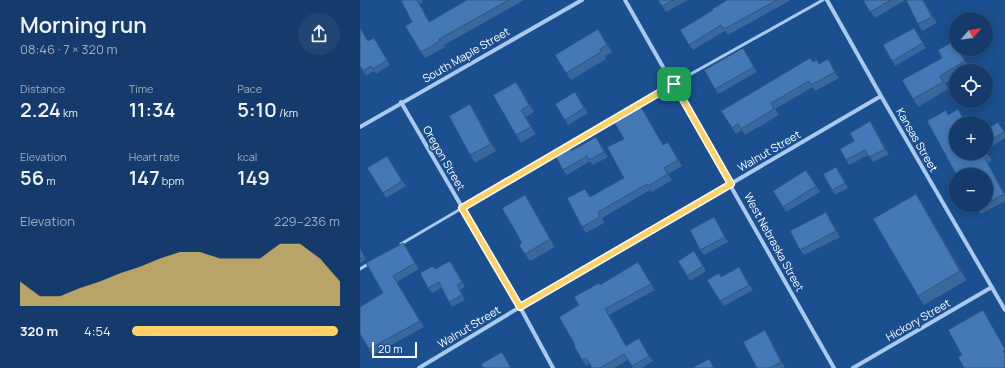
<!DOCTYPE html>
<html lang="en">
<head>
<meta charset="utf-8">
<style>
  :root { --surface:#143b6b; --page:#214673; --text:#f1f3f6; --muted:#9dadc1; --line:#33557e; --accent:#ffd166 }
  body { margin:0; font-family:Manrope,sans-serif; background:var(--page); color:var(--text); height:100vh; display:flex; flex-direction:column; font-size:15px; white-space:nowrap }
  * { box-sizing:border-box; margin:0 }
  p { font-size:13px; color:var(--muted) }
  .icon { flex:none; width:22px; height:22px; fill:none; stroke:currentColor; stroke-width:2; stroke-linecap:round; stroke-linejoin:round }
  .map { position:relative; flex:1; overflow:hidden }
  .side { display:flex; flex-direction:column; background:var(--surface); width:360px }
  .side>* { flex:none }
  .needle { width:26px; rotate:61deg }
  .tools { position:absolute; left:589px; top:12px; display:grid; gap:8px }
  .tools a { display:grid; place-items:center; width:44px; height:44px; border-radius:50%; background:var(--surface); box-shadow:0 2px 10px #0003,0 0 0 1px var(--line); font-size:20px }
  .scale { position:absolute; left:12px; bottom:10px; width:45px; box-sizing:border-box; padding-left:4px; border:2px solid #fff; border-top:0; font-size:11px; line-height:14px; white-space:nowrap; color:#fff; -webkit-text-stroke:3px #1b4f8f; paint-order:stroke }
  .pin { position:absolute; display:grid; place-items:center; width:34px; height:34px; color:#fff; margin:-17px; border-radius:8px; box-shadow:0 2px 6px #0006 }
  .round { display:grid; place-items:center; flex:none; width:42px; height:42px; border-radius:21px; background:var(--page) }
  .head { display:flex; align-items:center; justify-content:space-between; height:68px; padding:0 20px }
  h1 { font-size:22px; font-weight:600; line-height:30px }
  .metrics { display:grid; grid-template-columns:repeat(3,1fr); gap:6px; height:68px; padding:4px 20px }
  .metrics div { display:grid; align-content:center }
  .metrics b { font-size:20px; font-weight:600 }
  .metrics small { font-size:11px; font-weight:400 }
  .metrics p { font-size:11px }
  .chart { height:112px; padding:8px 20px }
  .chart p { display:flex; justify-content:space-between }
  .chart svg { width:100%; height:72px; margin-top:4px; fill:var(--accent); opacity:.7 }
  ul { padding:0 20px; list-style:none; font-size:13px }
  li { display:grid; grid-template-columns:64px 48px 1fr; align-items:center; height:30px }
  li i { height:10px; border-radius:5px; background:var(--accent) }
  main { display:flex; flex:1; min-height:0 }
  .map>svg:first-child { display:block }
</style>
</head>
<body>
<main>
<section class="side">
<div class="head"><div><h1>Morning run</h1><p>08:46 · 7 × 320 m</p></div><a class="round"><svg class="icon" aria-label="share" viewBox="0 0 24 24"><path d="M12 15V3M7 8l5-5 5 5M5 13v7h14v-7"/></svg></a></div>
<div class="metrics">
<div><p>Distance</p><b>2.24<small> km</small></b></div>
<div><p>Time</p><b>11:34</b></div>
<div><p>Pace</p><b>5:10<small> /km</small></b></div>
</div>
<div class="metrics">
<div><p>Elevation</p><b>56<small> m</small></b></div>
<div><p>Heart rate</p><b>147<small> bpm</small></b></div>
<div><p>kcal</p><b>149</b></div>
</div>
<div class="chart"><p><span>Elevation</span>229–236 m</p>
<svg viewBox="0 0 160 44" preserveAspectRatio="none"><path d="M0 44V29L10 38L20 38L30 33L40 29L50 24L60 20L70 15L80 11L90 11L100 15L110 15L120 15L130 6L140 6L150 15L160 29V44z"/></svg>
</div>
<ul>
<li><b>320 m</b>4:54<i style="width:99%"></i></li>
</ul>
</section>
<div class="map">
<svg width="645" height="368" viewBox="0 0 645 368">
  <rect width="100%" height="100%" fill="#1b4f8f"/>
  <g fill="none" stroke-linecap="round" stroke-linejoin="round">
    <!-- lane -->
    <path stroke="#a9c9ee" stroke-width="3" d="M41 244 313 84 463 0
      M0 269 10 263"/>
    <!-- street -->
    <path stroke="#a9c9ee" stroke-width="4" d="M265 0 474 368
      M467 0 521 96 645 310
      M41 102 160 307 193 368
      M0 127 222 0
      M59 368 160 307 521 96
      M493 368 632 287"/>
  </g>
  <!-- wall -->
  <path fill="#3a679d" d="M41 0H62L63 2 60 4 70 22 107 0H164L84 45 85 47 65 58 61 52 52 22Z
    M298 0H328L306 12Z
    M367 0H431L368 35 365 31 333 50 329 45Z
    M503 0H545L515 18Z
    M566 3 577 23 562 31 558 24Z
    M0 27 8 41 17 43 30 65 16 74 14 71 6 76 0 66Z
    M554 28 566 48 535 66 532 61Z
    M243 36 252 52 245 56 246 59 211 80 206 73Z
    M594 41 596 44V49H599L610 68 606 71H596V77L585 83 588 89 558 107 553 99Z
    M386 53 397 72 358 94 355 89Z
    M450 58 453 62 472 65 479 78 455 91 453 87 415 109 419 115 385 135 382 130 376 134 372 128Z
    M156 82 161 89 174 112 166 117 176 134 161 143 156 135Z
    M215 92 228 113 208 125 205 120Z
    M281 107 285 113 303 145 312 148 322 166 308 174 312 180 292 192 290 190 242 218 244 223 226 233 222 227 229 194 230 197 264 178V139Z
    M598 109 601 114 596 123 626 150 632 161 628 163 645 194V201L621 214 615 205H626V175H597L567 121 589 115Z
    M115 111 136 151 115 163 110 155Z
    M510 121 514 126 529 154 513 162 508 155 489 165 486 160 494 141Z
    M638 122 645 133V138L626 150V130Z
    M240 142 248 157 233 165 230 161 207 175 203 170 209 147 212 151Z
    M27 156 46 186 26 198 23 193Z
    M476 167 480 172 488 188 475 195 472 190Z
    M450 175 460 192 426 212 423 207Z
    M556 194 562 203 607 280 564 305 558 296Z
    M165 195 170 202 195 247 170 261 165 254 162 243Z
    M466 212 469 217 480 237 444 255 440 250Z
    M357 222 368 242 344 255 340 250Z
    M0 248 6 259 0 263Z
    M47 248 59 269 37 282 64 327 13 355 9 349 0 307 23 293Z
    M337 256 346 271 330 281 327 276Z
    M90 261 94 266 105 287 100 290 105 300 92 307 89 302 81 288 72 293 68 288 76 269Z
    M282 268 295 290 249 315 266 346 279 338 293 361 282 368H273L268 360 254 368H232L229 364 226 366 222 360 215 345 219 305Z
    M382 272 393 290 364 306 360 301 361 277Z
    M408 335 425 367 423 368H397Z"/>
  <!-- shaded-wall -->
  <path fill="#305480" d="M57 0 60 4 74 28 69 22Z
    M563 0 566 3 577 23 572 17Z
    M238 29 243 36 252 52 247 45Z
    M598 49H599L610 68 605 61Z
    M468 59 472 65 479 78 475 72Z
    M156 82 161 89 174 112 169 105Z
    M110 104 115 111 136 151 131 144Z
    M281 107 285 113 307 151 303 145Z
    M161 110 166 117 176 134 171 127Z
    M510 121 514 126 529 154 525 149Z
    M236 137 240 142 248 157 244 152Z
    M308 142 312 148 322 166 318 160Z
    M625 158 628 163 645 194V195Z
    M476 167 480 172 488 188 485 183Z
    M556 194 562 203 607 280 600 271Z
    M165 195 170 202 195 247 190 239Z
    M466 212 469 217 480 237 476 231Z
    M43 243 47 248 59 269 55 263Z
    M90 261 94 266 105 287 102 282Z
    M278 262 282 268 295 290 291 284Z
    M33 276 37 282 64 327 60 321Z
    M245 309 249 315 270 352 266 346Z
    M623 310 645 348V349Z
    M405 330 408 335 425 367 421 362Z
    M279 338 283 344 293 361 289 356Z"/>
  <!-- building -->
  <path fill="#4478b7" stroke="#305480" d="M41 0H57L69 22 107 0H149L79 39 80 41 61 52 45 26 52 22Z
    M298 0H314L302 6Z
    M367 0H417L364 29 361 25 329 45 320 30 353 10 352 9Z
    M503 0H531L510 12Z
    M546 0H563L572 17 558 24Z
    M0 28 8 41 14 38 27 60 13 69 11 66 3 71 0 66Z
    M554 28 563 43 532 61 523 45Z
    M238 29 247 45 240 49 241 52 206 73 195 55Z
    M594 41 596 45V49H598L605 61 580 76 583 82 553 99 542 80 582 58 578 50Z
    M383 48 394 67 355 89 344 70Z
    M450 58 453 62 457 60 459 64 468 59 475 72 451 85 449 81 411 103 414 109 381 129 378 124 372 128 361 111Z
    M156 82 169 105 161 110 171 127 156 135 133 95Z
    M215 92 224 108 205 120 195 104Z
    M110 104 131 144 110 155 89 116Z
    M281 107 303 145 308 142 318 160 304 168 308 174 288 186 287 184 238 212 240 217 222 227 207 198 225 189 230 197 264 178 247 147 264 139 254 122Z
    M598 109 606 123H596V153H626V152L629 156 625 158 644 194 626 204V175H599L598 173 596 174 567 121 586 110 588 115Z
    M510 121 525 149 509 157 505 150 486 160 480 149 494 141 490 133Z
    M638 122 644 132 626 143V130Z
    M236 137 244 152 229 160 227 156 203 170 195 155 209 147 211 151Z
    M27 156 42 181 23 193 7 168Z
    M476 167 485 183 472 190 463 174Z
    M446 170 456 186 423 207 413 191Z
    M556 194 600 271 558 296 513 219Z
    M165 195 190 239 165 254 159 245 162 243 142 208Z
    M615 205H624L617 209Z
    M466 212 476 231 440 250 430 231Z
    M354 217 365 237 340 250 330 230Z
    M43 243 55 263 33 276 60 321 9 349 0 334V307L23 293 6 263Z
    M0 248 4 257 0 259Z
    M334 251 343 266 327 276 318 261Z
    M90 261 102 282 97 285 102 295 89 302 79 282 68 288 60 273 73 266 75 269Z
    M278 262 291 284 245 309 266 346 279 338 289 356 272 366 264 354 240 368H232L226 358 222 360 214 346 215 345 199 317 219 305 214 297 239 283 240 285Z
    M379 267 389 285 360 301 347 280 359 273 361 277Z
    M623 310 645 349V350L643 351 645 354V368H604L598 357 602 355 588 330Z
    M405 330 421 362 410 368H397L383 342Z
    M142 352 151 368H123L121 364Z
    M349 359 354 368H332Z"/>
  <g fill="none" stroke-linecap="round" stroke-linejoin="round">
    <!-- route casing -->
    <g stroke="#fff" stroke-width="8">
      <path id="route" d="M314 84 371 184 160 307 102 208Z"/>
    </g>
    <!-- route -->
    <use href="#route" stroke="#ffd166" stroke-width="5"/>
  </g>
  <g text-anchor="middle" stroke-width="3.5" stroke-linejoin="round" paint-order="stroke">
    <!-- street labels -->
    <g font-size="11" fill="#fff" stroke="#1b4f8f">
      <text transform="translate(106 55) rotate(-30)" y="4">South Maple Street</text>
      <text transform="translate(557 140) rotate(60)" y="4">Kansas Street</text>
      <text transform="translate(409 151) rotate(-30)" y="4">Walnut Street</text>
      <text transform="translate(84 158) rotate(60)" y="4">Oregon Street</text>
      <text transform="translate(414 242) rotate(61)" y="4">West Nebraska Street</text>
      <text transform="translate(558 320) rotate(-30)" y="4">Hickory Street</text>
      <text transform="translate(109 327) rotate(-31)" y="4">Walnut Street</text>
    </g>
  </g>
</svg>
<div class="tools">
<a><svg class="needle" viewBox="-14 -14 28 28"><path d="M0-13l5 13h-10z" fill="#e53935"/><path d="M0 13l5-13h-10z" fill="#9dadc1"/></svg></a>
<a><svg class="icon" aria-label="locate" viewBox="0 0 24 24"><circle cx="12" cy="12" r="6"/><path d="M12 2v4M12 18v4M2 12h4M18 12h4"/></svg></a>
<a>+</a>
<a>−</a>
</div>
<div class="scale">20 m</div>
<div class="pin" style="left:314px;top:84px;background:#1e9e55"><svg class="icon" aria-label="arrive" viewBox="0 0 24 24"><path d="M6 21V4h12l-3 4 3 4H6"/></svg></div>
</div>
</main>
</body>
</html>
